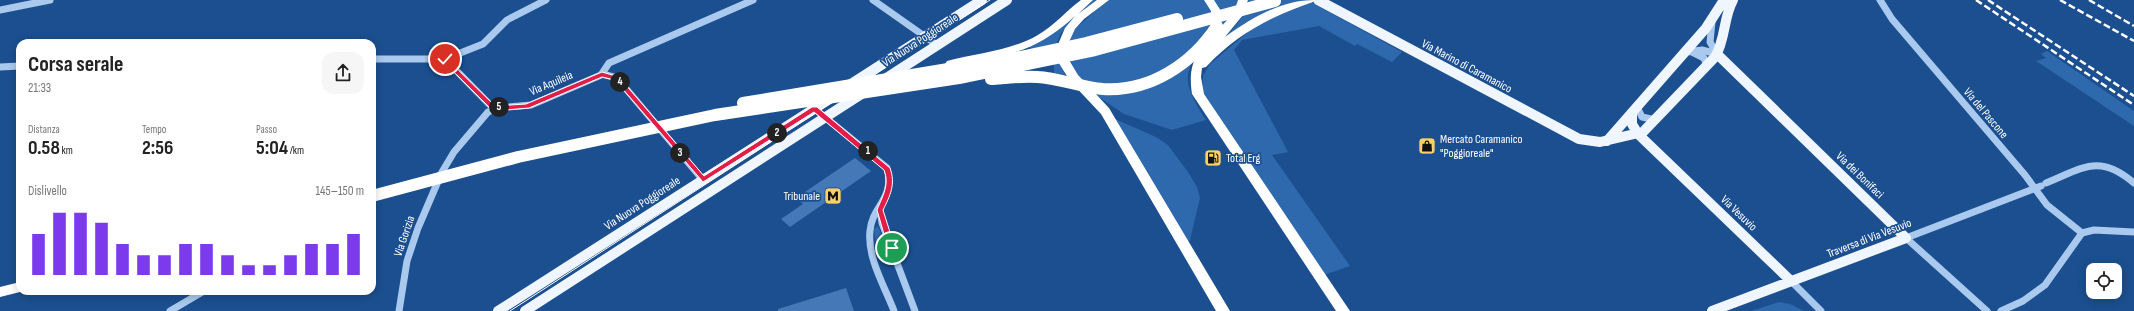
<!DOCTYPE html>
<html lang="it">
<head>
<meta charset="utf-8">
<style>
  :root { --surface:#fff; --page:#f6f6f6; --text:#222; --muted:#767676; --accent:#7c3aed }
  body { margin:0; font-family:"Sofia Sans Condensed",sans-serif; background:var(--page); color:var(--text); height:100vh; display:flex; flex-direction:column; font-size:15px; white-space:nowrap }
  * { box-sizing:border-box; margin:0 }
  p { font-size:13px; color:var(--muted) }
  .icon { flex:none; width:22px; height:22px; fill:none; stroke:currentColor; stroke-width:2; stroke-linecap:round; stroke-linejoin:round }
  .map { position:relative; flex:1; overflow:hidden }
  .side { position:absolute; left:16px; top:39px; width:360px; height:256px; display:flex; flex-direction:column; background:var(--surface); border-radius:12px; box-shadow:0 2px 10px #0003 }
  .side>* { flex:none }
  .controls { position:absolute; left:2086px; top:263px; display:grid; gap:8px }
  .controls a { display:grid; place-items:center; width:36px; height:36px; border-radius:8px; background:var(--surface); box-shadow:0 2px 10px #0003; font-size:20px }
  .pin { position:absolute; display:grid; place-items:center; width:34px; height:34px; color:#fff; margin:-17px; border:2px solid #fff; border-radius:50%; box-shadow:0 1px 4px #0007 }
  .km { position:absolute; width:20px; height:20px; margin:-10px; border-radius:50%; background:#222; color:#fff; font-size:11px; line-height:20px; text-align:center }
  .round { display:grid; place-items:center; flex:none; width:42px; height:42px; border-radius:12px; background:var(--page) }
  .summary { display:flex; align-items:center; justify-content:space-between; height:68px; padding:0 12px }
  h1 { font-size:22px; font-weight:700; line-height:30px }
  .figures { display:grid; grid-template-columns:repeat(3,1fr); gap:6px; height:68px; padding:4px 12px }
  .figures div { display:grid; align-content:center }
  .figures b { font-size:20px; font-weight:700 }
  .figures small { font-size:11px; font-weight:400 }
  .figures p { font-size:11px }
  .chart { height:112px; padding:8px 12px }
  .chart p { display:flex; justify-content:space-between }
  .chart svg { width:100%; height:72px; margin-top:4px; stroke:var(--accent); stroke-width:6 }
  .map>svg:first-child { display:block }
</style>
</head>
<body>
<div class="map">
<svg width="2134" height="311" viewBox="0 0 2134 311">
  <rect width="100%" height="100%" fill="#1b4f8f"/>
  <!-- green -->
  <path fill="#2e69ad" d="M1089 0H1238C1236 11 1229 20 1221 29 1186 67 1175 73 1206 120L1172 130 1124 114 1097 96 1077 76 1069 62 1068 42 1074 30 1094 12 1087 7 1061 33 1055 47 1065 75 1054 74V65L1024 44Z
    M1248 0H1307L1402 52 1392 62 1357 44 1355 46 1319 26 1242 40 1234 50 1288 152 1272 155 1350 266 1324 275 1203 95V76L1210 64 1254 27 1246 22 1207 56C1219 43 1248 18 1248 0Z
    M2047 51 2134 111V126L2036 61 2046 58 2041 54Z
    M1115 119 1156 137 1168 145 1188 172 1197 187 1200 198 1190 240 1187 242Z
    M878 226 886 245 876 247 874 229Z
    M1779 302 1790 304 1804 311H1751Z"/>
  <!-- building -->
  <path fill="#4478b7" d="M855 158 871 171 790 227 781 219 803 204 796 198Z
    M846 288 854 311H778V309Z"/>
  <g fill="none" stroke-linecap="round" stroke-linejoin="round">
    <!-- minor -->
    <path stroke="#a9c9ee" stroke-width="7" d="M873 0 937 45
      M1880 0 1892 19 2025 175 2047 205 2082 233
      M0 10 50 0
      M1712 22 1710 42 1717 54
      M1687 52 1702 50 1717 54
      M1692 52 1704 58 1707 66
      M372 59H445L493 108
      M445 59 483 44 507 20 546 0
      M0 67 20 66
      M602 74 617 78 703 180
      M1637 107 1642 117 1656 120
      M815 109 887 168C895 200 872 205 870 231 867 258 885 287 894 311
      M2046 183C2083 168 2099 153 2134 183
      M880 210 882 223 915 311
      M1791 281 1821 311
      M170 311 204 291
      M399 311 407 261 418 228 442 172 454 152 488 112 498 108 531 105 601 75 609 63 753 0
      M1987 311 1906 238 2041 186
      M2001 311 2023 301 2045 285 2082 233 2094 230 2134 232"/>
    <!-- major -->
    <path stroke="#f0f6ff" stroke-width="10" d="M1318 0 1579 139 1600 142 1643 132 1715 57C1726 39 1723 18 1733 0
      M885 79 1007 0
      M851 84 982 0
      M1632 113V124L1638 134 1791 281
      M1607 141 1706 28 1724 0
      M498 311 831 98
      M525 311 863 93
      M1712 311 1906 238 1717 54"/>
    <!-- highway -->
    <path fill="#fff" fill-rule="evenodd" d="M1081 0H1093L1078 14 1097 0H1109L1084 19 1075 29 1069 42V60L1078 75 1109 108 1230 311H1216L1101 114 1070 81 1057 60 1059 42 1065 28 1075 16C1033 55 1003 55 951 68L945 64 947 61C978 53 1010 51 1038 35 1054 26 1066 11 1081 0Z
      M1204 0H1214L1221 11V27L1234 12 1238 0H1248L1243 15 1225 37C1251 18 1282 0 1314 0L1313 2C1271 16 1236 35 1206 67L1202 68 1201 77 1204 94 1350 311H1336L1192 94C1187 61 1198 51 1220 29H1213L1211 11Z
      M20 282V291H24L0 297V287Z"/>
    <!-- tram -->
    <path stroke="#fff" stroke-width="1" d="M510 311 990 0"/>
    <!-- rail -->
    <path stroke="#fff" stroke-width="2.5" stroke-dasharray="7 3" stroke-linecap="butt" d="M1976 0 2134 105
      M1988 0 2134 96
      M2060 0 2134 41
      M2089 0 2134 26"/>
    <!-- highway-bridge -->
    <path stroke="#fff" stroke-width="12" d="M991 79C1006 78 1022 76 1037 77 1059 78 1080 87 1103 89 1150 92 1192 64 1217 26
      M743 103 1020 57 1086 43 1177 19
      M372 196 518 157 715 115 959 78 1095 50 1275 1"/>
  </g>
  <!-- route -->
  <path fill="#e11d48" stroke="#fff" d="M445 57 495 106 526 104 602 72 619 77 704 176 812 107H817L890 168C896 184 890 196 883 210L895 248 892 250 888 248 877 210C882 197 890 185 884 170L814 112 703 182 615 80 602 77 529 108 493 111 443 61 442 59Z"/>
  <!-- icons -->
  <defs>
    <g id="shop-square" transform="scale(0.9)"><rect x="-9" y="-9" width="18" height="18" rx="4" fill="#ffd166" stroke="#1b4f8f"/><path d="M-5-2.5h2.3a2.7 3.5 0 0 1 5.4 0H5L5.5 6h-11ZM-1.5-2.5h3a1.5 2.3 0 0 0-3 0Z" fill="#111"/></g>
    <g id="fuel-square" transform="scale(0.9)"><rect x="-9" y="-9" width="18" height="18" rx="4" fill="#ffd166" stroke="#1b4f8f"/><path d="M-5.5-6h7V0h2V4h1.3V-2.5L3-4.5l.8-.8L6-3V5H2.5V1h-1V6h-7ZM-4.2-4.7v3.2H.2V-4.7Z" fill="#111"/></g>
    <g id="metro-square" transform="scale(0.9)"><rect x="-9" y="-9" width="18" height="18" rx="4" fill="#ffd166" stroke="#1b4f8f"/><path d="M-5.5 5V-5H-3L0 0L3-5H5.5V5H3V-.5L0 4L-3-.5V5Z" fill="#111"/></g>
  </defs>
  <g fill-rule="evenodd">
    <use href="#shop-square" x="1427" y="146"/>
    <use href="#fuel-square" x="1213" y="158"/>
    <use href="#metro-square" x="833" y="196"/>
  </g>
  <g text-anchor="middle" stroke-width="3.5" stroke-linejoin="round" paint-order="stroke">
    <!-- street labels -->
    <g font-size="12" fill="#fff" stroke="#1b4f8f">
      <text transform="translate(920 40) rotate(-33)" y="4">Via Nuova Poggioreale</text>
      <text transform="translate(1467 66) rotate(28)" y="4">Via Marino di Caramanico</text>
      <text transform="translate(551 83) rotate(-23)" y="4">Via Aquileia</text>
      <text transform="translate(1986 113) rotate(50)" y="4">Via del Pascone</text>
      <text transform="translate(1860 175) rotate(44)" y="4">Via dei Bonifaci</text>
      <text transform="translate(642 203) rotate(-33)" y="4">Via Nuova Poggioreale</text>
      <text transform="translate(1739 213) rotate(44)" y="4">Via Vesuvio</text>
      <text transform="translate(404 236) rotate(-71)" y="4">Via Gorizia</text>
      <text transform="translate(1869 238) rotate(-21)" y="4">Traversa di Via Vesuvio</text>
    </g>
    <!-- poi labels -->
    <g font-size="12" fill="#fff" stroke="#1b4f8f" text-anchor="start">
      <text x="1440" y="143">Mercato Caramanico<tspan x="1440" dy="14">"Poggioreale"</tspan></text>
      <text x="1226" y="162">Total Erg</text>
      <text x="820" y="200" text-anchor="end">Tribunale</text>
    </g>
  </g>
</svg>
<div class="controls">
<a><svg class="icon" aria-label="locate" viewBox="0 0 24 24"><circle cx="12" cy="12" r="6"/><path d="M12 2v4M12 18v4M2 12h4M18 12h4"/></svg></a>
</div>
<div class="pin" style="left:892px;top:248px;background:#1e9e55"><svg class="icon" aria-label="arrive" viewBox="0 0 24 24"><path d="M6 21V4h12l-3 4 3 4H6"/></svg></div>
<div class="pin" style="left:445px;top:59px;background:#d93025"><svg class="icon" aria-label="check" viewBox="0 0 24 24"><path d="M5 12l5 5 9-10"/></svg></div>
<b class="km" style="left:868px;top:151px">1</b>
<b class="km" style="left:777px;top:133px">2</b>
<b class="km" style="left:680px;top:153px">3</b>
<b class="km" style="left:620px;top:82px">4</b>
<b class="km" style="left:499px;top:107px">5</b>
<section class="side">
<div class="summary"><div><h1>Corsa serale</h1><p>21:33</p></div><a class="round"><svg class="icon" aria-label="share" viewBox="0 0 24 24"><path d="M12 15V3M7 8l5-5 5 5M5 13v7h14v-7"/></svg></a></div>
<div class="figures">
<div><p>Distanza</p><b>0.58<small> km</small></b></div>
<div><p>Tempo</p><b>2:56</b></div>
<div><p>Passo</p><b>5:04<small> /km</small></b></div>
</div>
<div class="chart"><p><span>Dislivello</span>145–150 m</p>
<svg viewBox="0 0 160 44" preserveAspectRatio="none"><path d="M5 44V19M15 44V6M25 44V6M35 44V12M45 44V25M55 44V32M65 44V32M75 44V25M85 44V25M95 44V32M105 44V38M115 44V38M125 44V32M135 44V25M145 44V25M155 44V19"/></svg>
</div>
</section>
</div>
</body>
</html>
